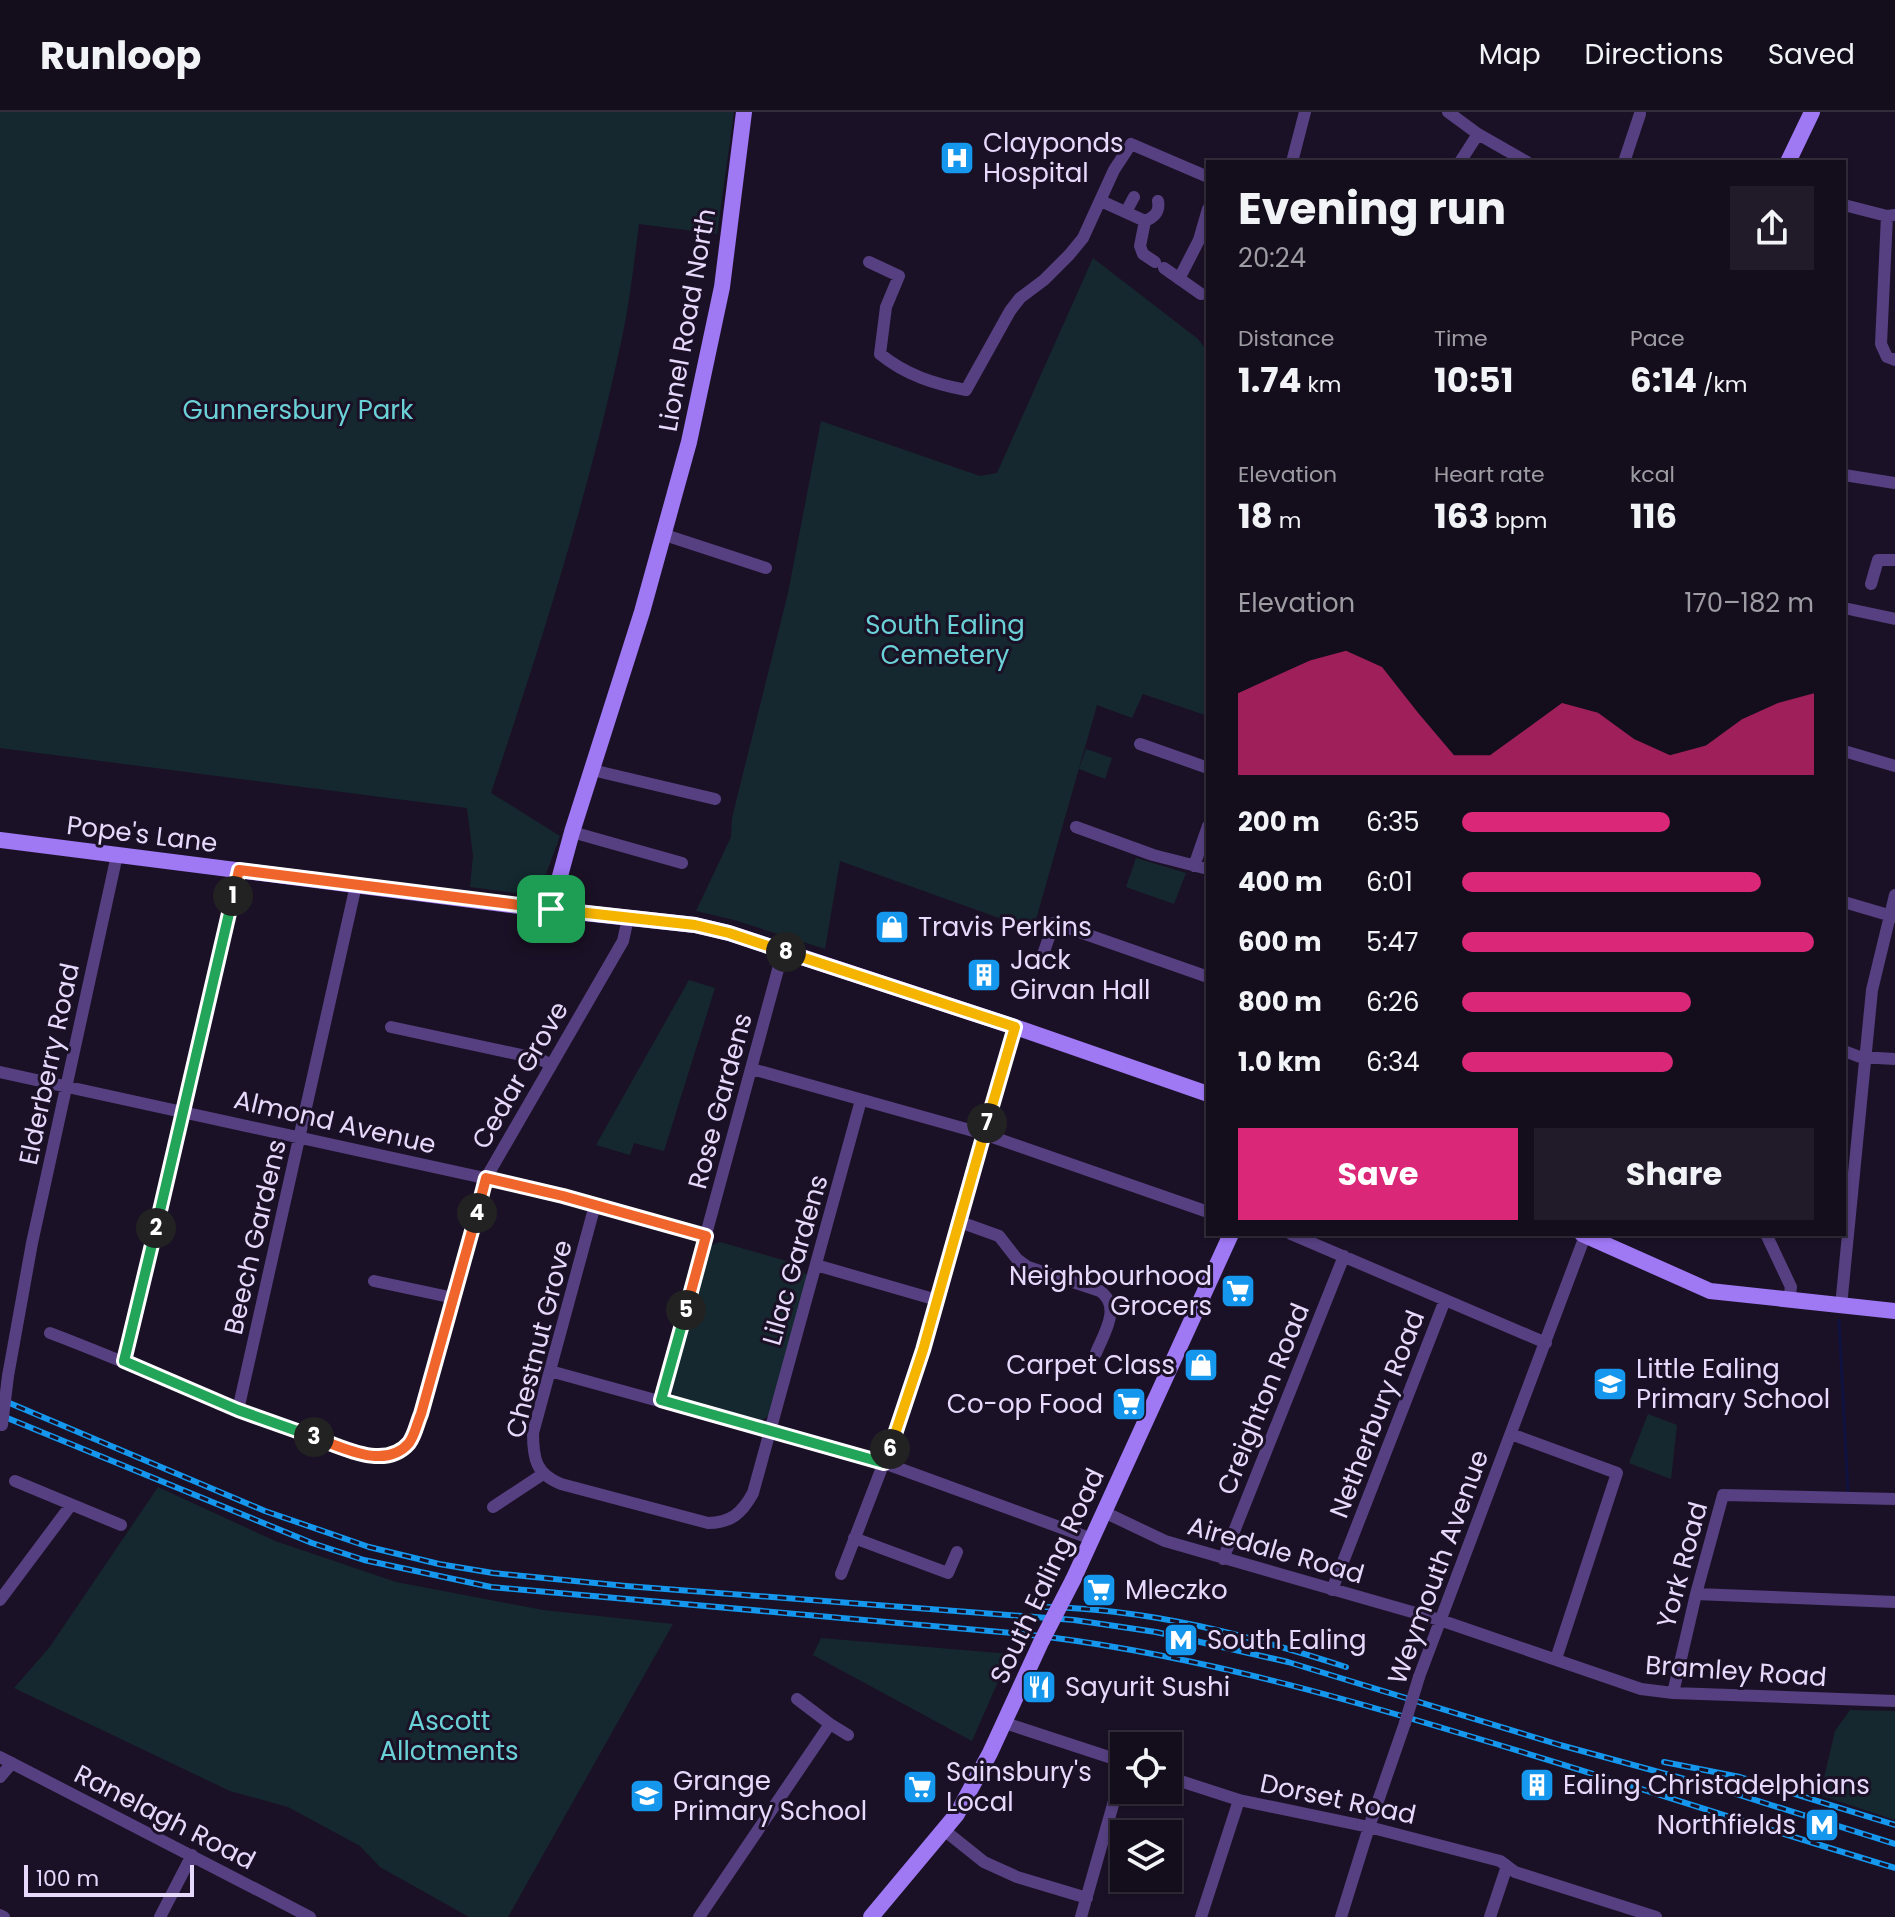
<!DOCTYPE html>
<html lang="en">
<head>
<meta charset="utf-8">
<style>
  :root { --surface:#140d1c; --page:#211b29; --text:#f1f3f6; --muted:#9d9ca3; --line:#332d3b; --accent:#db2777 }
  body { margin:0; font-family:Poppins,sans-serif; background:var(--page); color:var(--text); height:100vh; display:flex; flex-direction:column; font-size:30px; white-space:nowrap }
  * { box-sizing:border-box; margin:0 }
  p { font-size:26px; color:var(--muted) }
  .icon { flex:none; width:44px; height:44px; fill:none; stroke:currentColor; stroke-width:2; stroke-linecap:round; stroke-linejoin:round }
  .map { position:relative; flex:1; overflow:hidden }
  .drawer { position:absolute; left:1206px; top:48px; width:640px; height:1076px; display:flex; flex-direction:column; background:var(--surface); border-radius:0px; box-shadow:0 2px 6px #0004,0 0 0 2px var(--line) }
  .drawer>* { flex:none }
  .tools { position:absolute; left:1110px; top:1620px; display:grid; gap:16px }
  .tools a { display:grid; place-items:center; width:72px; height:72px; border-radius:0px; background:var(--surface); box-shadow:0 2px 6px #0004,0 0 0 2px var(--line); font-size:40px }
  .scale { position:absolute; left:24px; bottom:20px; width:170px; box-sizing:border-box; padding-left:8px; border:4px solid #e7d9fc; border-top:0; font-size:22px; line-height:28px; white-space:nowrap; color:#e7d9fc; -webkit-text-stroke:6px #1b1126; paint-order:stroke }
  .pin { position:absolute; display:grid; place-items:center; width:68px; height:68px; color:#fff; margin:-34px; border-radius:16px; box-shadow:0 4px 12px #0006 }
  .km { position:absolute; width:40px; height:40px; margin:-20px; border-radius:50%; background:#222; color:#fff; font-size:22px; line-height:40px; text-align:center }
  .round { display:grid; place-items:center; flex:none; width:84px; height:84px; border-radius:0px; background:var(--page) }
  .headline { display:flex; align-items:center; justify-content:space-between; height:136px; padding:0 32px }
  h1 { font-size:44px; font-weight:700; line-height:60px }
  .metrics { display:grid; grid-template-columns:repeat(3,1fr); gap:12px; height:136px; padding:8px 32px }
  .metrics div { display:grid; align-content:center }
  .metrics b { font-size:34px; font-weight:700 }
  .metrics small { font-size:22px; font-weight:400 }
  .metrics p { font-size:22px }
  .chart { height:224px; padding:16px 32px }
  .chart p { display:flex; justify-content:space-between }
  .chart svg { width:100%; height:144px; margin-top:8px; fill:var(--accent); opacity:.7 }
  .cta { display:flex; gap:16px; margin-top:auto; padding:16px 32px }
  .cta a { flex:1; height:92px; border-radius:0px; background:var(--accent); color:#fff; font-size:32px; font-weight:700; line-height:92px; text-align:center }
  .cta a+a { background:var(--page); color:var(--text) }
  ul { padding:0 32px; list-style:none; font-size:26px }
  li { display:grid; grid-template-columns:128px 96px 1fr; align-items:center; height:60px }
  li i { height:20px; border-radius:10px; background:var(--accent) }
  header { display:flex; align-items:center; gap:48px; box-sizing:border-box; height:112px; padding:0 40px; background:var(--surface); border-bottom:2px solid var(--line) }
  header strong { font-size:38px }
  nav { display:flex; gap:44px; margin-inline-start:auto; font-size:28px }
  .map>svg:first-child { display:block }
</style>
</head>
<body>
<header>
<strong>Runloop</strong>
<nav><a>Map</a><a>Directions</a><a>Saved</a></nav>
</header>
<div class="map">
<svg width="1895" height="1805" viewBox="0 0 1895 1805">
  <rect width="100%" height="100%" fill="#1b1126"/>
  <!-- green -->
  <path fill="#15282f" d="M0 0H734L717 122 639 112C634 150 630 188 622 226 589 381 541 531 491 681L560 724 546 762 515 781 470 775 473 744 467 696 0 636Z
    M1093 146 1198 227 1208 240V604L1143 582 1132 606 1097 593 1033 818 840 749 825 837 734 808 696 799 731 725 732 706 788 481 821 309 980 364 997 361Z
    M1086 637 1112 646 1105 667 1079 657Z
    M1136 746 1186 761 1174 792 1126 775Z
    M689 868 715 876 664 1039 634 1031 630 1043 596 1033Z
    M720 1130 797 1152 809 1166 772 1301 761 1309 715 1299 674 1286 670 1274 707 1135Z
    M1648 1302 1677 1313 1671 1367 1629 1351Z
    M158 1375 275 1429 396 1470 543 1498 673 1512 508 1805H469L380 1755 360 1734 288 1695 230 1679 14 1576 49 1536Z
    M821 1526 1010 1542 972 1629 813 1543Z
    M1850 1598 1895 1599V1708L1820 1683 1835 1619Z"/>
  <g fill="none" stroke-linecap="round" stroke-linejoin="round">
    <!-- stream -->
    <path stroke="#0f1241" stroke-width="3" d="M1839 1208 1848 1381"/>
    <!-- street -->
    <path stroke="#564081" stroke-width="12" d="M1448 0 1478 22 1527 50
      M1292 50 1305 0
      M1460 50 1478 22
      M1624 50 1640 2
      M1101 89 1145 109
      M1844 93 1887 104 1895 103
      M1126 100 1134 85
      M1887 104 1881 232 1887 245 1895 248
      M869 150 899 164 886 195 880 242C906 263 934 272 966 278L1010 199 1020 186 1044 168 1069 143 1083 126 1114 58 1131 32 1208 65
      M1155 150 1143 142 1140 134 1145 109C1155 105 1160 100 1158 89
      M1164 156 1201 182
      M1179 167 1199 128 1208 97
      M1844 363 1895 371
      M665 423 766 456
      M1871 472 1878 448H1895
      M1844 496 1895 507
      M1140 632 1208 656
      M1844 639 1895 654
      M592 658 715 687
      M1076 715 1153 743 1208 757
      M572 720 682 751
      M1194 754 1208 714
      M1844 790 1895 805
      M1041 848 1054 811 1208 865
      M391 915 540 947 551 953
      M1844 939 1860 945 1895 947
      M752 957 984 1022 1208 1100
      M0 960 539 1078 706 1124
      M595 1093 533 1321C533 1347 536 1362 561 1372L708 1411C731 1411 742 1401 753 1381L861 988
      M960 1110 999 1124 1017 1147 1028 1155 1100 1179C1122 1195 1104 1221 1096 1241
      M1291 1122 1546 1231
      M1766 1122 1791 1175 1789 1188
      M816 1153 937 1188
      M374 1169 454 1186
      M1841 1194 1872 878 1895 783
      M50 1221C135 1253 216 1291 301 1320 324 1328 352 1344 377 1345 404 1346 413 1322 421 1302L486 1066 623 829 628 806
      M124 1249 239 758
      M550 1259 884 1351 1092 1427
      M8 1264 32 1131 117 743
      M661 1288 783 839
      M238 1298 356 773
      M1511 1322 1617 1361 1556 1547
      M15 1369 121 1413
      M493 1395 543 1362
      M1104 1400 1165 1429 1440 1508 1641 1577 1673 1581 1895 1589
      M854 1426 948 1461 957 1440
      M1223 1447 1344 1144
      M841 1462 906 1293 1015 915
      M1332 1478 1445 1188
      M1696 1482 1895 1490
      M0 1488 71 1393
      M1419 1565 1585 1124
      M1673 1581 1696 1482 1723 1383 1895 1387
      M1005 1611 1124 1650
      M830 1612 848 1623
      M0 1645 310 1805
      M0 1665 12 1651
      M1168 1665 1239 1688 1369 1715 1500 1749 1507 1754 1490 1805
      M944 1718 984 1750 1017 1765 1087 1786
      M1507 1754 1515 1760 1656 1805
      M0 1803 4 1805
      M160 1805 192 1743
      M699 1805 830 1612 797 1587
      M1081 1805 1124 1654
      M1201 1805 1239 1688
      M1341 1805 1369 1715 1405 1611"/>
    <!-- secondary -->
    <path stroke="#9f78f4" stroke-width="16" d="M1788 50 1812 0
      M0 728 519 794 695 813 729 821 1024 918 1208 982
      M551 797 572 720 642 500 689 330 722 175 744 0
      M1582 1122 1710 1179 1895 1199
      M1073 1468 1231 1122
      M871 1805 957 1702 990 1641 1042 1528"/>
    <!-- rail casing -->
    <g stroke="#1497ed" stroke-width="6">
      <path id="rail" d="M0 1287 265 1399 369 1435 439 1452 493 1461 626 1474 1074 1508 1156 1520 1288 1550 1560 1633 1714 1675 1895 1732
        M0 1303 312 1431 364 1448 491 1475 1023 1522C1175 1539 1321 1579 1466 1623 1610 1666 1752 1713 1895 1756
        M1045 1495C1149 1497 1248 1523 1346 1555
        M1664 1650 1740 1665 1895 1713"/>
    </g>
    <!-- rail -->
    <use href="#rail" stroke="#1b1126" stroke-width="3" stroke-dasharray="9" stroke-linecap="butt"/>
    <!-- street-bridge -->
    <path stroke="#564081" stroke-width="12" d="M2 1313 8 1264
      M1405 1611 1419 1565"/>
    <!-- secondary-bridge -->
    <path stroke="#9f78f4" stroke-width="16" d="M1042 1528 1073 1468"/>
  </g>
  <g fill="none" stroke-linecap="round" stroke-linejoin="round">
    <!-- split-1 casing -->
    <g stroke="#fff" stroke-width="16">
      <path id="split-1" d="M233 784 239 758 551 797"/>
    </g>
    <!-- split-2 casing -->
    <g stroke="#fff" stroke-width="16">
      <path id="split-2" d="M156 1116 233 784"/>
    </g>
    <!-- split-3 casing -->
    <g stroke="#fff" stroke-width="16">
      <path id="split-3" d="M156 1116 124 1249 238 1298 314 1325"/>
    </g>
    <!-- split-4 casing -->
    <g stroke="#fff" stroke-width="16">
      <path id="split-4" d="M314 1325C342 1335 385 1359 409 1331 415 1323 417 1311 421 1302L477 1101"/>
    </g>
    <!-- split-5 casing -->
    <g stroke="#fff" stroke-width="16">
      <path id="split-5" d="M477 1101 486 1066 563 1084 706 1124 686 1198"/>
    </g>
    <!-- split-6 casing -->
    <g stroke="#fff" stroke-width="16">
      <path id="split-6" d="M686 1198 661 1288 884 1351 890 1337"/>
    </g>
    <!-- split-7 casing -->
    <g stroke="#fff" stroke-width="16">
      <path id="split-7" d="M890 1337 923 1238 987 1011"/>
    </g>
    <!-- split-8 casing -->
    <g stroke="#fff" stroke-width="16">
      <path id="split-8" d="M786 840 1015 915 987 1011"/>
    </g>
    <!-- split-9 casing -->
    <g stroke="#fff" stroke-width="16">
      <path id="split-9" d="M551 797 695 813 729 821 786 840"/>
    </g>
    <!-- split-1 -->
    <use href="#split-1" stroke="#f0652b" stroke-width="10"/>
    <!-- split-2 -->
    <use href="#split-2" stroke="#22a559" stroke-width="10"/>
    <!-- split-3 -->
    <use href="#split-3" stroke="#22a559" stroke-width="10"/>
    <!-- split-4 -->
    <use href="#split-4" stroke="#f0652b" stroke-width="10"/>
    <!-- split-5 -->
    <use href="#split-5" stroke="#f0652b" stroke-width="10"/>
    <!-- split-6 -->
    <use href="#split-6" stroke="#22a559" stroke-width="10"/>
    <!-- split-7 -->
    <use href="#split-7" stroke="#f5b400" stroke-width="10"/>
    <!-- split-8 -->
    <use href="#split-8" stroke="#f5b400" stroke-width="10"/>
    <!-- split-9 -->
    <use href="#split-9" stroke="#f5b400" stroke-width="10"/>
  </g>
  <!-- icons -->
  <defs>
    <g id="hospital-square" transform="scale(1.8)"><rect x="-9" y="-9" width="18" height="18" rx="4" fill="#1497ed" stroke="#1b1126"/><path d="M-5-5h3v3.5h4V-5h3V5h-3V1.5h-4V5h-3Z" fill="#fff"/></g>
    <g id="shop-square" transform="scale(1.8)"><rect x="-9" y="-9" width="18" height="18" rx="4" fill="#1497ed" stroke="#1b1126"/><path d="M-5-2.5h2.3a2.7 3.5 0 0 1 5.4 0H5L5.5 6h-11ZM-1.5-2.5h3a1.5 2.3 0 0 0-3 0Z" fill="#fff"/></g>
    <g id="building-square" transform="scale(1.8)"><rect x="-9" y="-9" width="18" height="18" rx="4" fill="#1497ed" stroke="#1b1126"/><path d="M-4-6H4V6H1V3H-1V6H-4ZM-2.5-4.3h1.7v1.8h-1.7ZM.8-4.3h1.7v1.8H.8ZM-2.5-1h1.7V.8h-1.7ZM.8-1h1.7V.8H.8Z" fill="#fff"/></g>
    <g id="supermarket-square" transform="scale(1.8)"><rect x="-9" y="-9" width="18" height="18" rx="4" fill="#1497ed" stroke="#1b1126"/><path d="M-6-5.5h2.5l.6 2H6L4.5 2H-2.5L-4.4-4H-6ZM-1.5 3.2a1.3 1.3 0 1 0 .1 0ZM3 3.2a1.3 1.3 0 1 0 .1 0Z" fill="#fff"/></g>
    <g id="school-square" transform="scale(1.8)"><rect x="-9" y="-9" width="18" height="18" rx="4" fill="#1497ed" stroke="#1b1126"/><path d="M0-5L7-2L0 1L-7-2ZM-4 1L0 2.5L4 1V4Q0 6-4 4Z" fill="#fff"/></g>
    <g id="metro-square" transform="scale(1.8)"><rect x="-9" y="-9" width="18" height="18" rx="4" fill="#1497ed" stroke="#1b1126"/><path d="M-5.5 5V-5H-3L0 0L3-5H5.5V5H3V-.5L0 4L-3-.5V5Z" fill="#fff"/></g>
    <g id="restaurant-square" transform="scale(1.8)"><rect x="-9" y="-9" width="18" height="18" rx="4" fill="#1497ed" stroke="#1b1126"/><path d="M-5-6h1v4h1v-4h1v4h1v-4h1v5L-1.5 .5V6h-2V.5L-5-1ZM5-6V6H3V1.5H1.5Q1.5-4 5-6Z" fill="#fff"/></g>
  </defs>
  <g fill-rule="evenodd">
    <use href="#hospital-square" x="957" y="46"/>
    <use href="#shop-square" x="892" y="815"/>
    <use href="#building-square" x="984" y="863"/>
    <use href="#supermarket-square" x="1238" y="1179"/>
    <use href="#shop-square" x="1201" y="1253"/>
    <use href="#school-square" x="1610" y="1272"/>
    <use href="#supermarket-square" x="1129" y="1292"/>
    <use href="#supermarket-square" x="1099" y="1478"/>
    <use href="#metro-square" x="1181" y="1528"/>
    <use href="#restaurant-square" x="1039" y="1575"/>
    <use href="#building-square" x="1537" y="1673"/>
    <use href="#supermarket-square" x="920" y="1675"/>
    <use href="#school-square" x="647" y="1684"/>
    <use href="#metro-square" x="1822" y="1713"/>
  </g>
  <g text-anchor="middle" stroke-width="6" stroke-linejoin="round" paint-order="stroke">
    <!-- poi labels -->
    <g font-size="26" fill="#e7d9fc" stroke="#1b1126" text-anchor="start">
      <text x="983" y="40">Clayponds<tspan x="983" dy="30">Hospital</tspan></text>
      <text x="918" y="824">Travis Perkins</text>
      <text x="1010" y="857">Jack<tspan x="1010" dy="30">Girvan Hall</tspan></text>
      <text x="1212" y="1173" text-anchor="end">Neighbourhood<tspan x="1212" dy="30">Grocers</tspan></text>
      <text x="1175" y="1262" text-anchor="end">Carpet Class</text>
      <text x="1636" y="1266">Little Ealing<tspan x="1636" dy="30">Primary School</tspan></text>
      <text x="1103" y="1301" text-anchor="end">Co-op Food</text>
      <text x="1125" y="1487">Mleczko</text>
      <text x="1207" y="1537">South Ealing</text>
      <text x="1065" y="1584">Sayurit Sushi</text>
      <text x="946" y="1669">Sainsbury's<tspan x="946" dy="30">Local</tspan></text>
      <text x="673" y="1678">Grange<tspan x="673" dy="30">Primary School</tspan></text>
      <text x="1563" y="1682">Ealing Christadelphians</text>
      <text x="1796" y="1722" text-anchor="end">Northfields</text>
    </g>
    <!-- street labels -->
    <g font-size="26" fill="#e7d9fc" stroke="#1b1126">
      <text transform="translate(687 208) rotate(-80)" y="9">Lionel Road North</text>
      <text transform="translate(142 722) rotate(7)" y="9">Pope's Lane</text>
      <text transform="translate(49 952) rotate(-78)" y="9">Elderberry Road</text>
      <text transform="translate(520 963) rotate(-60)" y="9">Cedar Grove</text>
      <text transform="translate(720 989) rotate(-75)" y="9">Rose Gardens</text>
      <text transform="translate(335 1010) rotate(13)" y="9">Almond Avenue</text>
      <text transform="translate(255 1125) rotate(-77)" y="9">Beech Gardens</text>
      <text transform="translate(795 1148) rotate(-74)" y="9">Lilac Gardens</text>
      <text transform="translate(539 1227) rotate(-76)" y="9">Chestnut Grove</text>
      <text transform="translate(1263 1287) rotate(-68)" y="9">Creighton Road</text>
      <text transform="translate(1377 1302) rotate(-69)" y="9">Netherbury Road</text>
      <text transform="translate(1276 1438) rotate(16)" y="9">Airedale Road</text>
      <text transform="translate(1682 1453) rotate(-75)" y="9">York Road</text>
      <text transform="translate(1438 1455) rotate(-70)" y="9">Weymouth Avenue</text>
      <text transform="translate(1047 1464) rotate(-65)" y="9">South Ealing Road</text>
      <text transform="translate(1736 1559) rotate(4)" y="9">Bramley Road</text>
      <text transform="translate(1338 1687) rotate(12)" y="9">Dorset Road</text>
      <text transform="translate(165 1705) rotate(27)" y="9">Ranelagh Road</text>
    </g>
    <!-- park labels -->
    <g font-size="26" fill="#6ad2d7" stroke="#1b1126">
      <text x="298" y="307">Gunnersbury Park</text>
      <text x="945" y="522">South Ealing<tspan x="945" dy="30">Cemetery</tspan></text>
      <text x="449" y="1618">Ascott<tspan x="449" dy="30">Allotments</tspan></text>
    </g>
  </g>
</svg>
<div class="tools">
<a><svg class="icon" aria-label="locate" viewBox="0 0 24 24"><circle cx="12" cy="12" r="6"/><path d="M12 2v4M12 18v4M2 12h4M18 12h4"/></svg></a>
<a><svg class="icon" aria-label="layers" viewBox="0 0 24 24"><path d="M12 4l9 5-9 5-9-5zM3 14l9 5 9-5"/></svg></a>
</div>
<div class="scale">100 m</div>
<div class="pin" style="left:551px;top:797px;background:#1e9e55"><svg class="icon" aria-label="arrive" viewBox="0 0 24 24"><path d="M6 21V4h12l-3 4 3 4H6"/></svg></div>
<b class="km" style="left:233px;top:784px">1</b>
<b class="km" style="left:156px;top:1116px">2</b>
<b class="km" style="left:314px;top:1325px">3</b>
<b class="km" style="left:477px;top:1101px">4</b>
<b class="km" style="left:686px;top:1198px">5</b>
<b class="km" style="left:890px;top:1337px">6</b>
<b class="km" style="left:987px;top:1011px">7</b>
<b class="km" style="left:786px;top:840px">8</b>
<section class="drawer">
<div class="headline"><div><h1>Evening run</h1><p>20:24</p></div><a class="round"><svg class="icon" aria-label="share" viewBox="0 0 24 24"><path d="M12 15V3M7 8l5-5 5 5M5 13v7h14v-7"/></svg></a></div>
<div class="metrics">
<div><p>Distance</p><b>1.74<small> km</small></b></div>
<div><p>Time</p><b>10:51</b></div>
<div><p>Pace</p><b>6:14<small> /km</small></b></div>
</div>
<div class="metrics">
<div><p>Elevation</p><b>18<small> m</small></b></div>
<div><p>Heart rate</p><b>163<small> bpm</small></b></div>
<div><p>kcal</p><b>116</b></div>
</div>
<div class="chart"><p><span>Elevation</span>170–182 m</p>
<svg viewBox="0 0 160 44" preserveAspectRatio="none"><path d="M0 44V19L10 14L20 9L30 6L40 11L50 25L60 38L70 38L80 30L90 22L100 25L110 33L120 38L130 35L140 27L150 22L160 19V44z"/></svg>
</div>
<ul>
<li><b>200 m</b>6:35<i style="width:59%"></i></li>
<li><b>400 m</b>6:01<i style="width:85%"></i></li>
<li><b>600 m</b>5:47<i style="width:100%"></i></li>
<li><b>800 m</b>6:26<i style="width:65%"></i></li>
<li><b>1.0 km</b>6:34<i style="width:60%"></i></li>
</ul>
<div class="cta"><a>Save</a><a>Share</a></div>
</section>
</div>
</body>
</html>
